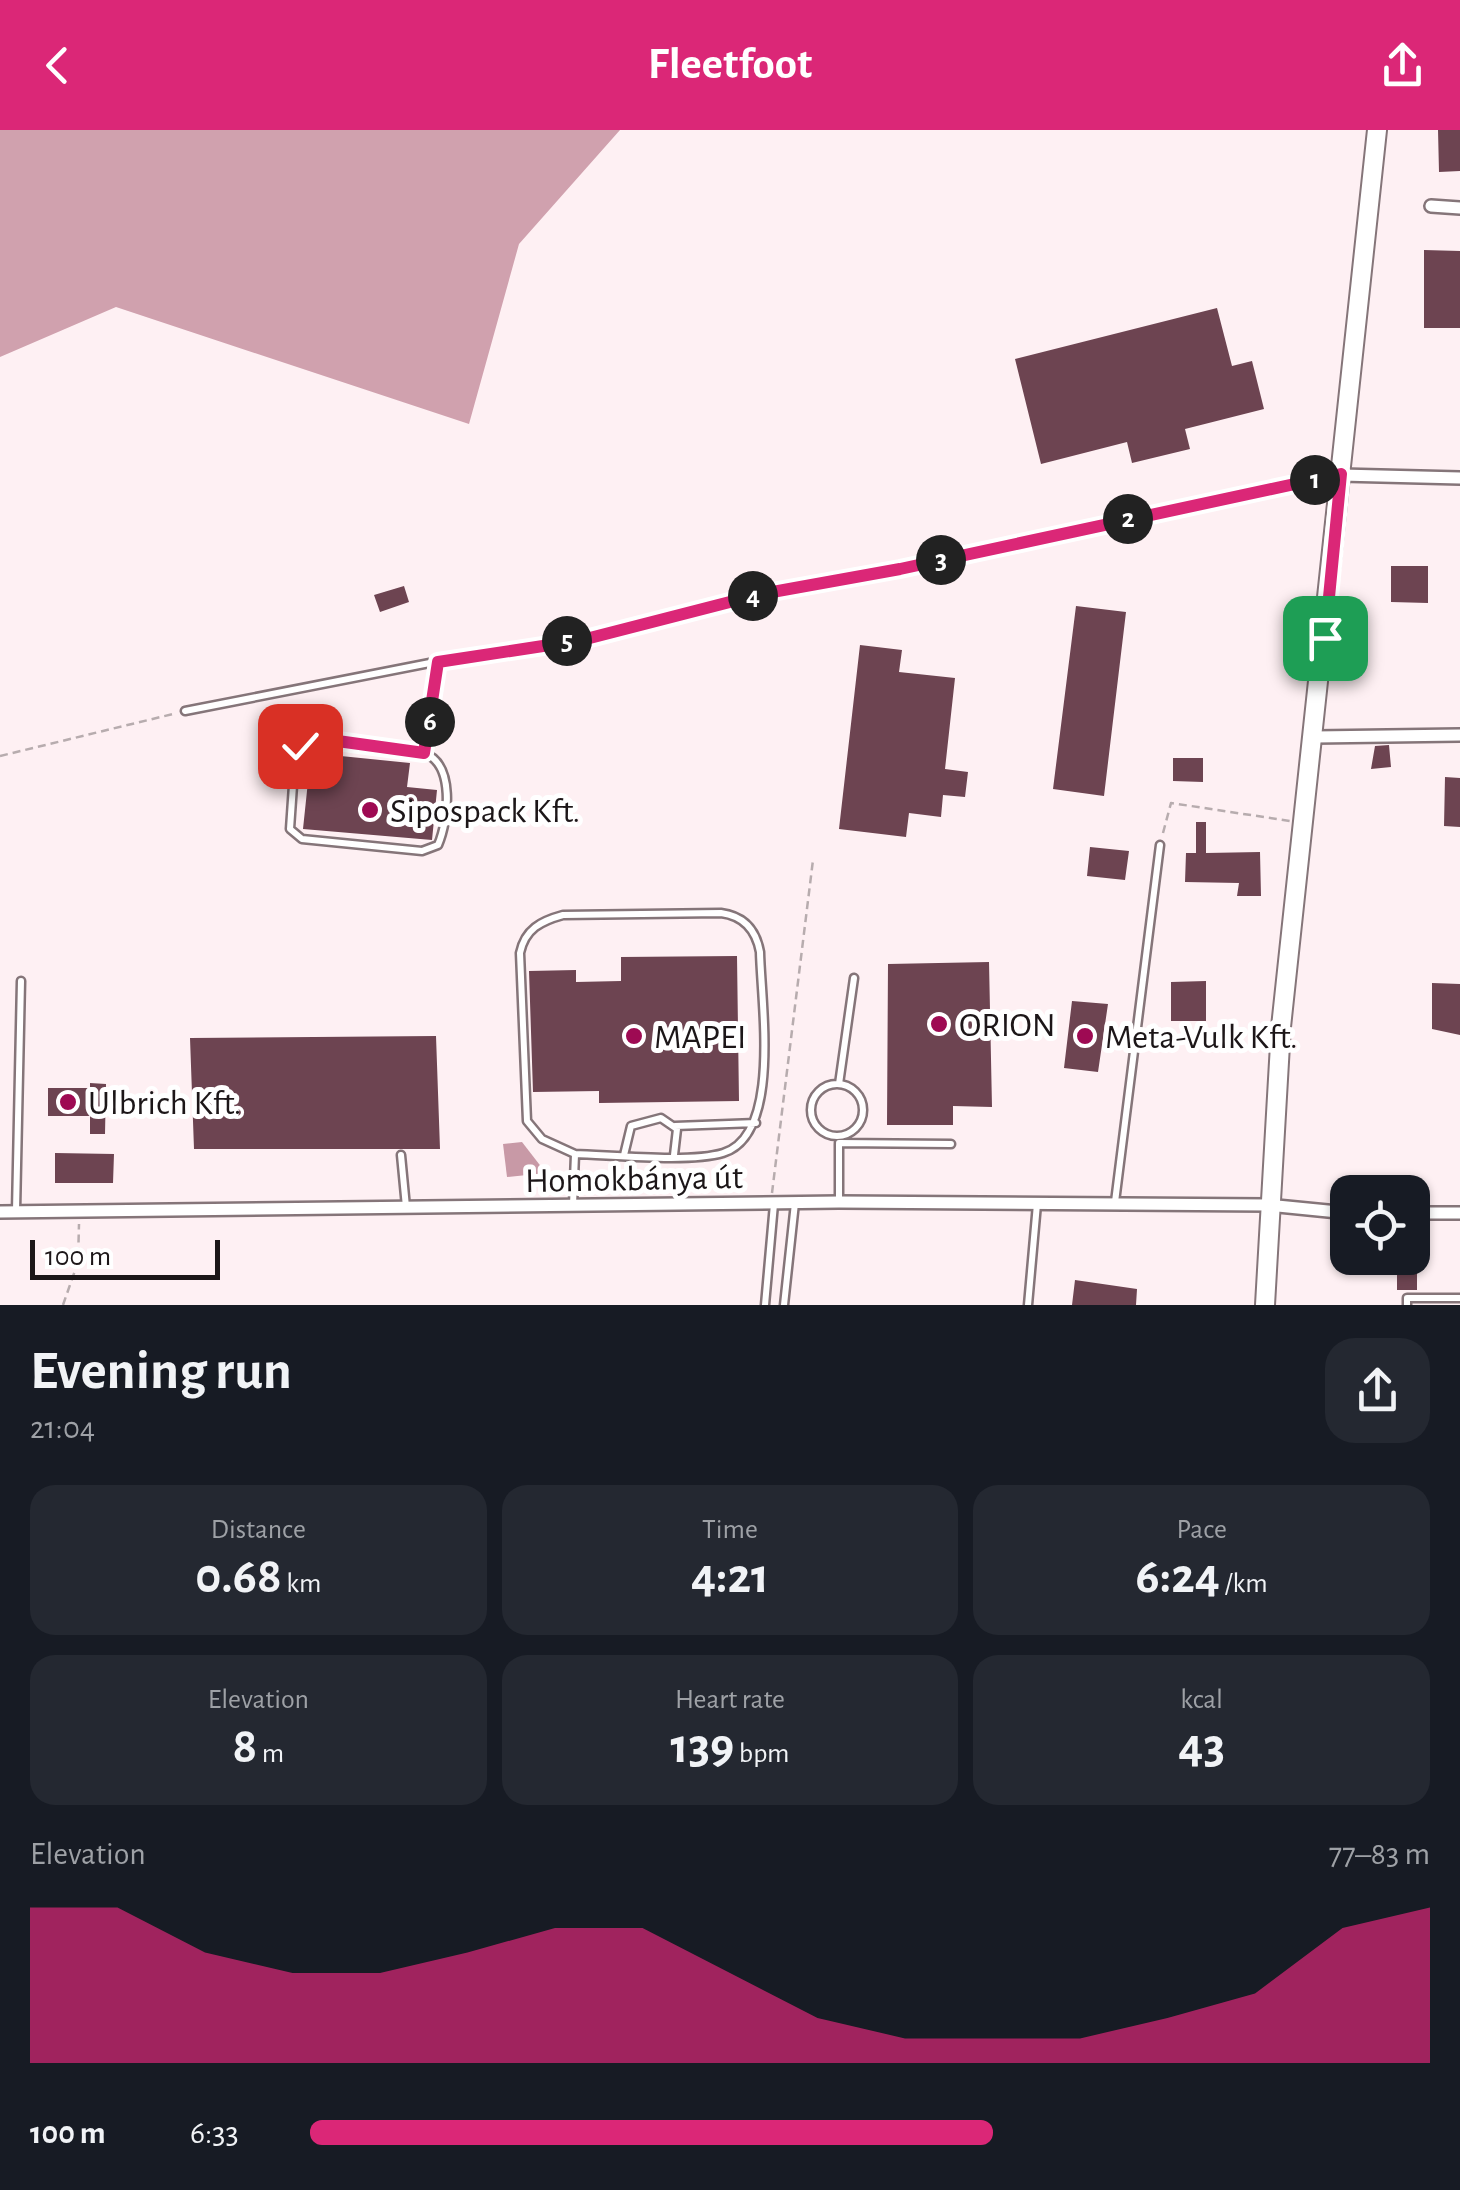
<!DOCTYPE html>
<html lang="en">
<head>
<meta charset="utf-8">
<style>
  :root { --surface:#171b24; --page:#242831; --text:#f1f3f6; --muted:#9ea1a6; --accent:#db2777 }
  body { margin:0; font-family:"Alegreya Sans",sans-serif; background:var(--page); color:var(--text); height:100vh; display:flex; flex-direction:column; font-size:38px; white-space:nowrap }
  * { box-sizing:border-box; margin:0 }
  p { font-size:32px; color:var(--muted) }
  .icon { flex:none; width:55px; height:55px; fill:none; stroke:currentColor; stroke-width:2; stroke-linecap:round; stroke-linejoin:round }
  .map { position:relative; height:1175px; overflow:hidden }
  .side { display:flex; flex-direction:column; background:var(--surface); flex:1 }
  .side>* { flex:none }
  .fabs { position:absolute; left:1330px; top:1045px; display:grid; gap:20px }
  .fabs a { display:grid; place-items:center; width:100px; height:100px; border-radius:20px; background:var(--surface); box-shadow:0 2px 8px #0004; font-size:50px }
  .scale { position:absolute; left:30px; bottom:25px; width:190px; box-sizing:border-box; padding-left:10px; border:5px solid #1c1618; border-top:0; font-size:28px; line-height:35px; white-space:nowrap; color:#1c1618; -webkit-text-stroke:8px #fff; paint-order:stroke }
  .pin { position:absolute; display:grid; place-items:center; width:85px; height:85px; color:#fff; margin:-42px; border-radius:20px; box-shadow:0 5px 15px #0006 }
  .km { position:absolute; width:50px; height:50px; margin:-25px; border-radius:50%; background:#222; color:#fff; font-size:28px; line-height:50px; text-align:center }
  .round { display:grid; place-items:center; flex:none; width:105px; height:105px; border-radius:30px; background:var(--page) }
  .summary { display:flex; align-items:center; justify-content:space-between; height:170px; padding:0 30px }
  h1 { font-size:55px; font-weight:600; line-height:75px }
  .metrics { display:grid; grid-template-columns:repeat(3,1fr); gap:15px; height:170px; padding:10px 30px }
  .metrics div { display:grid; align-content:center; border-radius:25px; background:var(--page); text-align:center }
  .metrics b { font-size:50px; font-weight:600 }
  .metrics small { font-size:28px; font-weight:400 }
  .metrics p { font-size:28px }
  .chart { height:280px; padding:20px 30px }
  .chart p { display:flex; justify-content:space-between }
  .chart svg { width:100%; height:180px; margin-top:10px; fill:var(--accent); opacity:.7 }
  ul { padding:0 30px; list-style:none; font-size:32px }
  li { display:grid; grid-template-columns:160px 120px 1fr; align-items:center; height:75px }
  li i { height:25px; border-radius:12px; background:var(--accent) }
  header { display:flex; justify-content:space-between; align-items:center; height:130px; padding:0 30px; background:var(--accent); color:#fff; font-size:45px; font-weight:600 }
  .map>svg:first-child { display:block }
</style>
</head>
<body>
<header><svg class="icon" aria-label="back" viewBox="0 0 24 24"><path d="M15 5l-7 7 7 7"/></svg>Fleetfoot<svg class="icon" aria-label="share" viewBox="0 0 24 24"><path d="M12 15V3M7 8l5-5 5 5M5 13v7h14v-7"/></svg></header>
<div class="map">
<svg width="1460" height="1175" viewBox="0 0 1460 1175">
  <rect width="100%" height="100%" fill="#fef0f3"/>
  <!-- forest -->
  <path fill="#d0a1ae" d="M0 0H620L519 114 469 294 116 177 0 227Z"/>
  <!-- water -->
  <path fill="#c899a6" d="M522 1012 546 1043 507 1047 503 1014Z"/>
  <!-- building -->
  <path fill="#6d4451" d="M1438 0H1460V41L1439 42Z
    M1424 120 1460 121V198H1424Z
    M1217 178 1232 236 1252 231 1264 279 1185 299 1190 319 1132 333 1127 312 1041 334 1015 229Z
    M1391 436H1428V473L1391 472Z
    M404 456 409 472 380 482 374 465Z
    M1076 476 1126 482 1104 666 1053 659Z
    M860 515 902 520 899 542 955 548 945 639 968 642 965 667 943 665 941 687 909 683 906 707 839 699Z
    M1389 615 1391 637 1371 639 1375 616Z
    M311 623 410 633 407 657 437 660 432 710 303 699Z
    M1173 628H1203V652L1173 651Z
    M1445 647 1460 648V697L1444 696Z
    M1196 692H1206V723L1260 722 1261 766H1237L1239 753 1185 752 1186 723H1196Z
    M1090 717 1129 721 1125 750 1087 746Z
    M737 826 739 971 599 973V961L533 962 529 841 576 840V852L621 851V827Z
    M989 832 992 977 953 976V995H887L888 834Z
    M1206 851V891H1171V852Z
    M1432 853 1460 854V905L1432 899Z
    M1072 871 1108 874 1098 942 1064 938Z
    M436 906 440 1019H194L190 908Z
    M90 953 106 954 105 1004H90V986H48V958H90Z
    M55 1023 114 1024 113 1053H55Z
    M1397 1128H1417V1160H1397Z
    M1075 1150 1137 1159 1136 1175H1072Z"/>
  <g fill="none" stroke-linecap="round" stroke-linejoin="round">
    <!-- lane casing -->
    <g stroke="#857579" stroke-width="11">
      <path id="lane" d="M185 581 501 519 582 509 761 464 900 439 1335 346
        M424 623 317 608 305 611 295 626 290 699 302 709 422 721 438 715C449 689 455 634 424 623L438 532
        M839 954 854 848
        M811 980a26 26 0 1 1 52 0a26 26 0 1 1-52 0Z
        M675 996 756 993
        M839 1013 951 1014
        M401 1025 406 1077
        M624 1025 631 996 661 988 677 999 674 1025
        M839 1071V1014
        M1115 1072 1160 715
        M573 1075 575 1024C612 1025 690 1033 723 1023 782 1005 761 873 760 822 756 800 744 786 721 783L563 785C541 791 525 799 520 823L527 991 542 1009 575 1024
        M16 1081 21 851
        M765 1175 774 1074
        M784 1175 795 1073
        M1028 1175 1037 1074
        M1407 1175V1168H1460"/>
    </g>
    <!-- street casing -->
    <g stroke="#857579" stroke-width="16">
      <path id="street" d="M1431 76 1460 78
        M1341 345 1460 348
        M1315 607 1460 605
        M0 1082 839 1072 1268 1075 1348 1083
        M1412 1083H1460"/>
    </g>
    <!-- secondary casing -->
    <g stroke="#857579" stroke-width="22">
      <path id="secondary" d="M1265 1175 1281 897 1377 0"/>
    </g>
    <!-- path -->
    <path stroke="#b7acae" stroke-width="2.5" stroke-dasharray="8 5" stroke-linecap="butt" d="M0 626 173 584
      M1163 703 1171 673 1290 691
      M772 1063 813 730
      M63 1175 78 1132 79 1094"/>
    <!-- lane -->
    <use href="#lane" stroke="#fff" stroke-width="6"/>
    <!-- street -->
    <use href="#street" stroke="#fff" stroke-width="11"/>
    <!-- secondary -->
    <use href="#secondary" stroke="#fff" stroke-width="18"/>
  </g>
  <g fill="none" stroke-linecap="round" stroke-linejoin="round">
    <!-- route casing -->
    <g stroke="#fff" stroke-width="20">
      <path id="route" d="M300 616 316 608 424 623 438 532 582 510 761 464 900 439 1341 344 1325 508"/>
    </g>
    <!-- route -->
    <use href="#route" stroke="#db2777" stroke-width="12"/>
  </g>
  <!-- markers -->
  <g fill="#9e0a53" stroke="#fff" stroke-width="4">
    <circle cx="370" cy="680" r="10"/>
    <circle cx="939" cy="894" r="10"/>
    <circle cx="634" cy="906" r="10"/>
    <circle cx="1085" cy="906" r="10"/>
    <circle cx="68" cy="972" r="10"/>
  </g>
  <g text-anchor="middle" stroke-width="10" stroke-linejoin="round" paint-order="stroke">
    <!-- poi labels -->
    <g font-size="35" fill="#1c1618" stroke="#fff" text-anchor="start">
      <text x="390" y="692">Sipospack Kft.</text>
      <text x="959" y="906">ORION</text>
      <text x="654" y="918">MAPEI</text>
      <text x="1105" y="918">Meta-Vulk Kft.</text>
      <text x="88" y="984">Ulbrich Kft.</text>
    </g>
    <!-- street labels -->
    <g font-size="35" fill="#1c1618" stroke="#fff">
      <text transform="translate(634 1048) rotate(-1)" y="12">Homokbánya út</text>
    </g>
  </g>
</svg>
<div class="fabs">
<a><svg class="icon" aria-label="locate" viewBox="0 0 24 24"><circle cx="12" cy="12" r="6"/><path d="M12 2v4M12 18v4M2 12h4M18 12h4"/></svg></a>
</div>
<div class="scale">100 m</div>
<div class="pin" style="left:1325px;top:508px;background:#1e9e55"><svg class="icon" aria-label="arrive" viewBox="0 0 24 24"><path d="M6 21V4h12l-3 4 3 4H6"/></svg></div>
<div class="pin" style="left:300px;top:616px;background:#d93025"><svg class="icon" aria-label="check" viewBox="0 0 24 24"><path d="M5 12l5 5 9-10"/></svg></div>
<b class="km" style="left:1315px;top:350px">1</b>
<b class="km" style="left:1128px;top:389px">2</b>
<b class="km" style="left:941px;top:430px">3</b>
<b class="km" style="left:753px;top:466px">4</b>
<b class="km" style="left:567px;top:511px">5</b>
<b class="km" style="left:430px;top:592px">6</b>
</div>
<section class="side">
<div class="summary"><div><h1>Evening run</h1><p>21:04</p></div><a class="round"><svg class="icon" aria-label="share" viewBox="0 0 24 24"><path d="M12 15V3M7 8l5-5 5 5M5 13v7h14v-7"/></svg></a></div>
<div class="metrics">
<div><p>Distance</p><b>0.68<small> km</small></b></div>
<div><p>Time</p><b>4:21</b></div>
<div><p>Pace</p><b>6:24<small> /km</small></b></div>
</div>
<div class="metrics">
<div><p>Elevation</p><b>8<small> m</small></b></div>
<div><p>Heart rate</p><b>139<small> bpm</small></b></div>
<div><p>kcal</p><b>43</b></div>
</div>
<div class="chart"><p><span>Elevation</span>77–83 m</p>
<svg viewBox="0 0 160 44" preserveAspectRatio="none"><path d="M0 44V6L10 6L20 17L30 22L40 22L50 17L60 11L70 11L80 22L90 33L100 38L110 38L120 38L130 33L140 27L150 11L160 6V44z"/></svg>
</div>
<ul>
<li><b>100 m</b>6:33<i style="width:61%"></i></li>
</ul>
</section>
</body>
</html>
